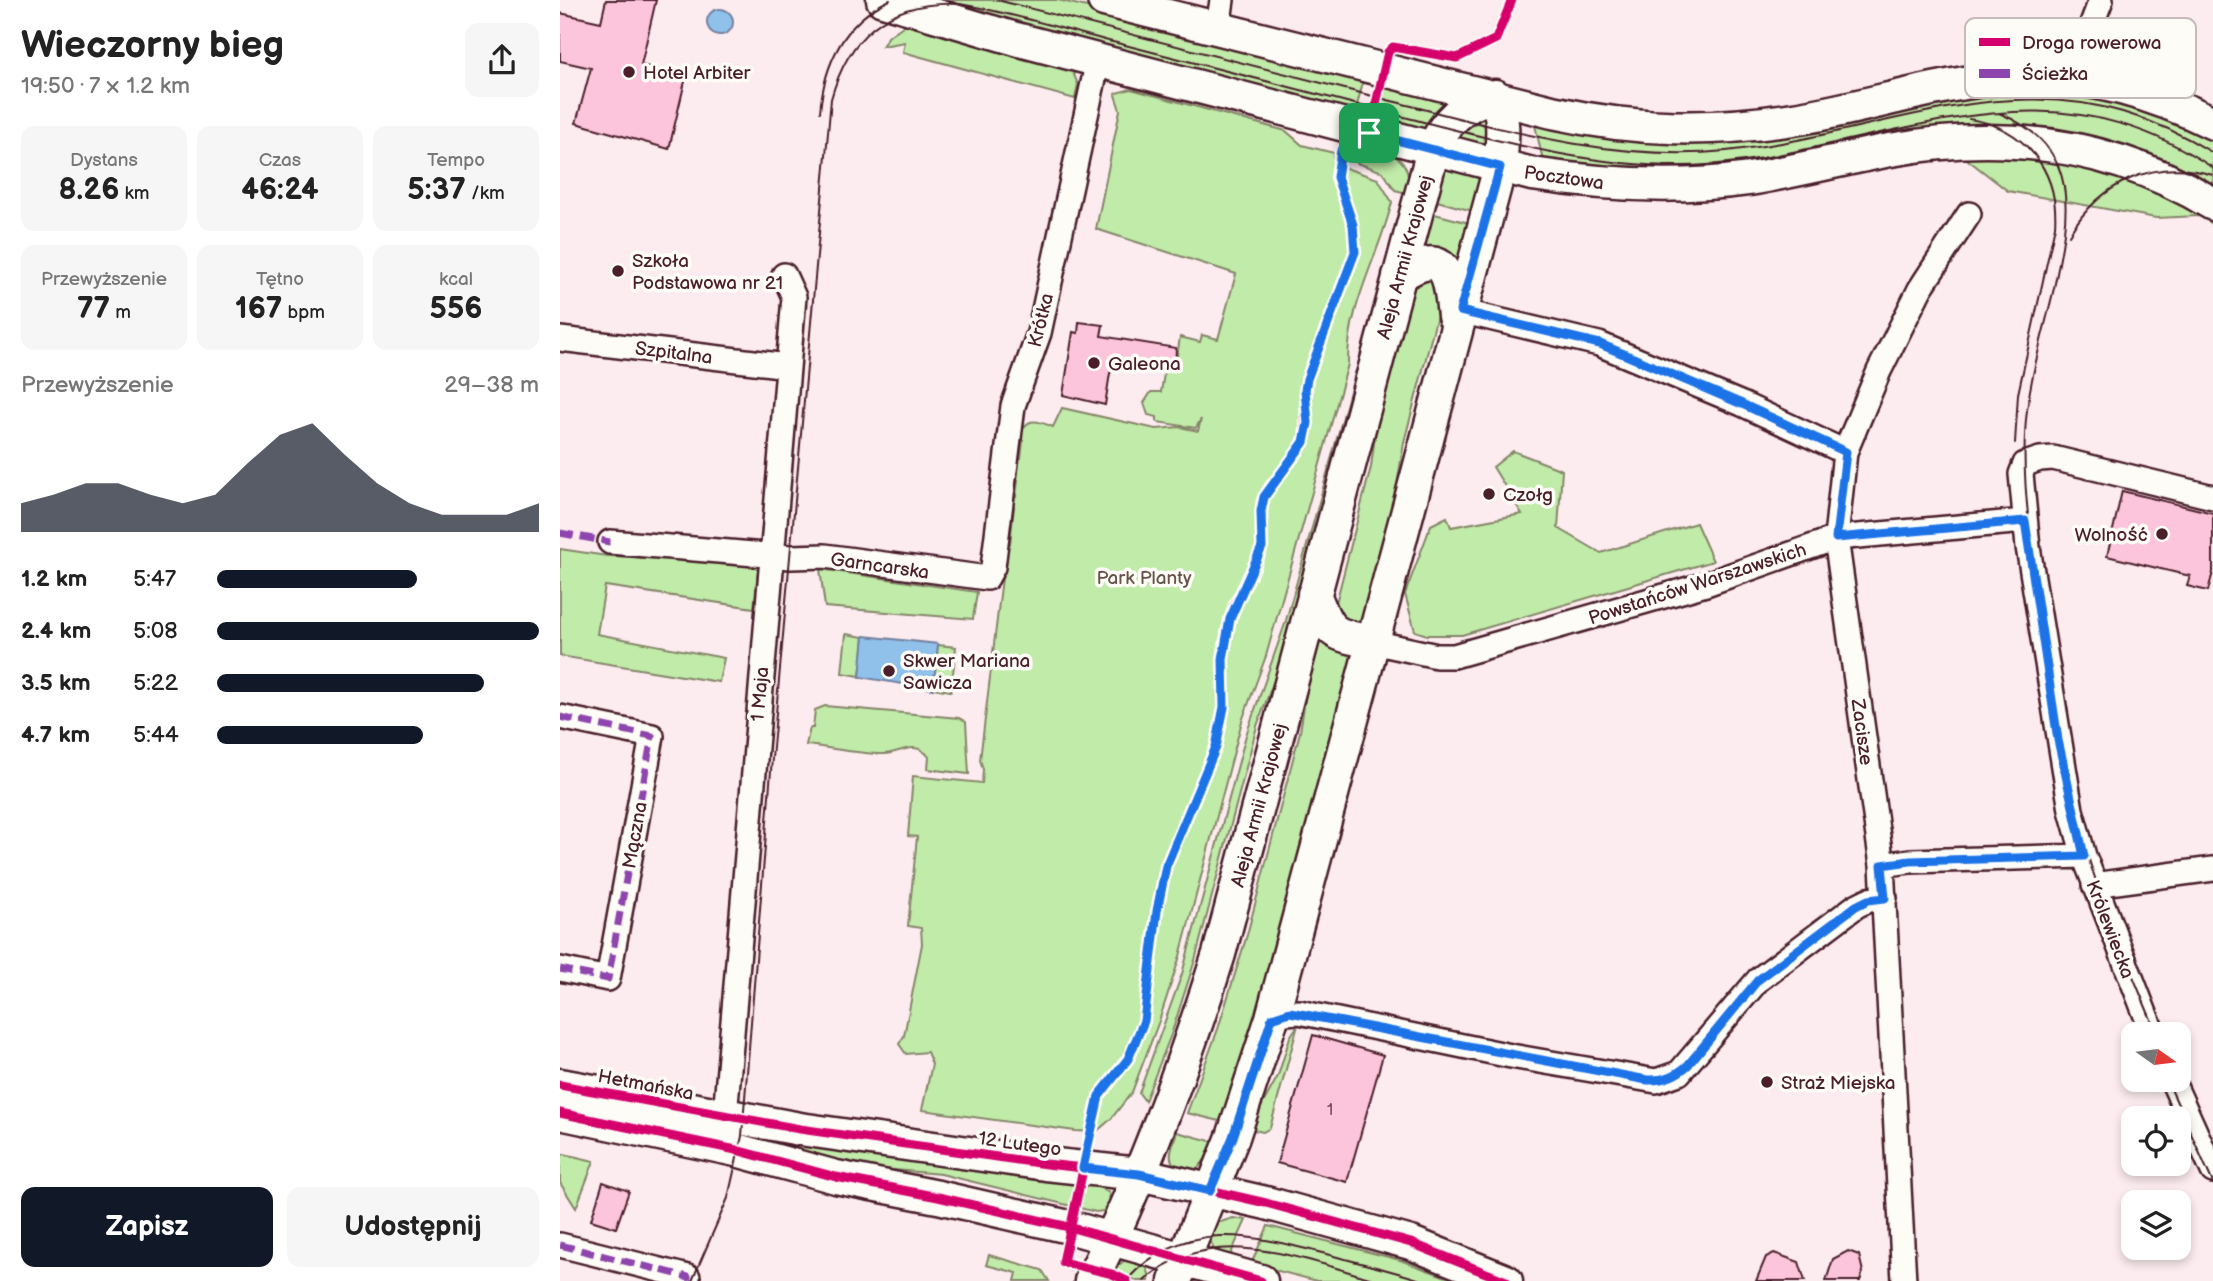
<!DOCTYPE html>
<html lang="pl">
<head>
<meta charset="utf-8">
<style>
  :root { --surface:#fff; --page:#f6f6f6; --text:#222; --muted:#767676; --accent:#111827 }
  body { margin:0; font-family:"Balsamiq Sans",sans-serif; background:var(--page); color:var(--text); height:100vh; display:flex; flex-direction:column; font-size:26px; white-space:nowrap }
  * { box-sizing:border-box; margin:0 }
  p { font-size:23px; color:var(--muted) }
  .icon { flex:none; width:38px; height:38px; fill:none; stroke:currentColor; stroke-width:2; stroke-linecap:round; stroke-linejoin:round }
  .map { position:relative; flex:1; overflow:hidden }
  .details { display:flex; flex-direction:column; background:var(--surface); width:560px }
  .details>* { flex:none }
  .needle { width:46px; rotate:104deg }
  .controls { position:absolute; left:1561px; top:1022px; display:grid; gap:14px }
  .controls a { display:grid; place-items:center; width:70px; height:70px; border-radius:14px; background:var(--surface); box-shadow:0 4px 10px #0003; font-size:35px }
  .pin { position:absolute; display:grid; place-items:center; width:60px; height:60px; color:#fff; margin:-30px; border-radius:14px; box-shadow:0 4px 10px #0006 }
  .round { display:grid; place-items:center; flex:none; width:74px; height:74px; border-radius:14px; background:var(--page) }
  .summary { display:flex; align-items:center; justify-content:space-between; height:119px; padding:0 21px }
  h1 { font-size:38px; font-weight:800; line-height:52px }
  .stats { display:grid; grid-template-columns:repeat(3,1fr); gap:10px; height:119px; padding:7px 21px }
  .stats div { display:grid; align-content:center; border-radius:14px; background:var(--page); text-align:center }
  .stats b { font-size:30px; font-weight:800 }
  .stats small { font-size:19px; font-weight:400 }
  .stats p { font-size:19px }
  .chart { height:196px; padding:14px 21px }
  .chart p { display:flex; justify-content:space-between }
  .chart svg { width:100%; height:126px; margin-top:7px; fill:var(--accent); opacity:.7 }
  .cta { display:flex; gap:14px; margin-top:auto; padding:14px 21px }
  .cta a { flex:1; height:80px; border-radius:14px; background:var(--accent); color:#fff; font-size:28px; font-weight:800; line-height:80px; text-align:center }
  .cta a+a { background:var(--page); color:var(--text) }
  ul { padding:0 21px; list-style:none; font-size:23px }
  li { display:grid; grid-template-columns:112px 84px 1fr; align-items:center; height:52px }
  li i { height:18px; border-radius:9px; background:var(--accent) }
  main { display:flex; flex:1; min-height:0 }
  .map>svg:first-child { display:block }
</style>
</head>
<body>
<main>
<section class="details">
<div class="summary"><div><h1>Wieczorny bieg</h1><p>19:50 · 7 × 1.2 km</p></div><a class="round"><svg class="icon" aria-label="share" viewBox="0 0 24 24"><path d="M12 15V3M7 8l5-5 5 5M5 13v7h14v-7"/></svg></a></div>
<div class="stats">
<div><p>Dystans</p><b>8.26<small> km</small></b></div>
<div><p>Czas</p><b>46:24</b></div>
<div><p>Tempo</p><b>5:37<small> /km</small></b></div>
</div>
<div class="stats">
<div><p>Przewyższenie</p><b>77<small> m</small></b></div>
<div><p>Tętno</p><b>167<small> bpm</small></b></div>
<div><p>kcal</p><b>556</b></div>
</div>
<div class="chart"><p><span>Przewyższenie</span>29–38 m</p>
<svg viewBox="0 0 160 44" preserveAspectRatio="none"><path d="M0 44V34L10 31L20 27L30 27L40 31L50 34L60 31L70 20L80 10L90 6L100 17L110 27L120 34L130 38L140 38L150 38L160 34V44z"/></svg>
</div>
<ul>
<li><b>1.2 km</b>5:47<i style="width:62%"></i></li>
<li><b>2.4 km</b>5:08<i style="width:100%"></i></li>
<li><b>3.5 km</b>5:22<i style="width:83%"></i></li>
<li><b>4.7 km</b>5:44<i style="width:64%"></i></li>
</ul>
<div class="cta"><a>Zapisz</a><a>Udostępnij</a></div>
</section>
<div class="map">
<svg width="1653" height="1281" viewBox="0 0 1653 1281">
  <rect width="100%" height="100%" fill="#fdecef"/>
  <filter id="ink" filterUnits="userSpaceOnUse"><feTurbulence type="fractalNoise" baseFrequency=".0143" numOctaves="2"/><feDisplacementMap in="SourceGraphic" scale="14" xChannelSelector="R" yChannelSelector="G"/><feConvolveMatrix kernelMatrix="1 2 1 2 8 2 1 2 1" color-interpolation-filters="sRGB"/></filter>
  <g filter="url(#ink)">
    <!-- green -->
    <path fill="#c0eba8" stroke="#85856a" stroke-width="2" d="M356 0H498L805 74 794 117Z
      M350 21 511 68 518 84 515 99 343 52 345 42 322 46 329 36Z
      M826 79 900 97 869 136 815 123Z
      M571 89 726 131 742 145 774 153V164L818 179 832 202C819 256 787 306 788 364L706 656 682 721 620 956 599 1021 572 1092 551 1119 536 1132 515 1131 362 1110 372 1064 367 1052 346 1054 339 1044 344 1036 362 944 361 928 348 926 357 837 348 836 353 776 422 783 423 769 420 760 446 545 450 544 454 507 447 501 456 497 458 480 450 478 452 460 461 458 463 441 460 439C464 417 475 419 493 427L502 408 596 429 620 427 638 431 641 419 636 428 597 422V417L588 415 584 403 591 392H601L605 368 615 369 620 337 640 342 642 335 658 339 676 274 536 229 560 110 555 95 556 93Z
      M1452 89 1539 94 1653 136V191L1548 145 1123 174 984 165 975 125 1047 139 1120 144Z
      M918 116 926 120 932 151 888 143Z
      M810 145C835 153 854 162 847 193L835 190 823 172 797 163 798 159 804 156Z
      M1399 153 1525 161 1653 217V224L1639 216 1596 218 1448 191Z
      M879 165 924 174 916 212 870 199Z
      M867 212 913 224 901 262 885 251 861 247Z
      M866 271 883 293 844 442 830 528 801 625 787 627 775 607 811 467 819 404 848 285Z
      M796 370 795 389 729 640 697 726 635 960 612 1032 585 1101 579 1093 622 974 686 735 725 624Z
      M953 451 1002 470 998 528 1041 553 1136 523 1153 561 902 635H867L855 631 845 594 871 525 887 517 891 527 962 514 933 467Z
      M0 549 47 556 199 562 194 608 45 586 37 634 164 658 159 682 0 656Z
      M260 569 417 592 413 619 265 607Z
      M286 634 304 637 300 676 282 673Z
      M759 636 769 647 794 656 721 947 664 1122 627 1113 658 1029 687 935 740 732 754 642Z
      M378 645 396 647 391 691 373 688Z
      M265 706 399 718 406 722 409 774 368 769 369 757C355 738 338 755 323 754 298 754 271 748 246 745L250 728H253L255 710Z
      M738 1025 710 1128 703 1132 689 1129 718 1076 730 1037Z
      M617 1132 658 1143 635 1172C606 1167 607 1158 617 1132Z
      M211 1138 535 1185 549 1193 550 1202 543 1211 536 1212 381 1174 289 1166 208 1144Z
      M4 1154 34 1161 16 1208 0 1183V1156Z
      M673 1218 686 1220 669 1258 653 1248 649 1234 654 1224Z
      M708 1226 840 1260 897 1281H757L691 1264Z
      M429 1255 482 1270 489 1281H455L457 1273 426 1265Z
      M568 1258C581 1262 591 1266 589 1281H577L552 1270Z"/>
    <!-- water -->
    <path fill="#8fc1eb" stroke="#73809e" stroke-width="2" d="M147 22a13 13 0 1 1 26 0a13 13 0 1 1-26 0Z
      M304 636 378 644 373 689 300 677Z"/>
    <!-- building -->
    <path fill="#fdc5db" stroke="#4a1f2b" stroke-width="2" d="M46 0H96L81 65 126 77 109 149 16 123 31 68 0 61V13L41 22Z
      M519 322 543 325 541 336 616 348 615 369 565 361 550 373 545 405 503 395 513 332 518 333Z
      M1562 491 1653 513V572L1648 591 1627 586 1630 576 1547 556Z
      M753 1035 823 1055 787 1182 717 1163Z
      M43 1182 69 1191 56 1228 31 1220Z
      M1288 1251 1299 1255 1303 1272 1300 1281H1266L1273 1259Z
      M1214 1253 1239 1262 1245 1281H1196L1206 1257Z"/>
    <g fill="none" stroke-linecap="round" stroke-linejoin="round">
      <!-- street casing -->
      <g stroke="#4a1f2b" stroke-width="28">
        <path id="street" d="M658 28 662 0
          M1507 79 1519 58 1541 0
          M900 311 1039 344 1182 404 1285 452
          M0 339 228 366
          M50 542 231 557 265 556 427 578 433 567 453 406 479 333 538 60
          M813 642 877 656H894L1146 584 1276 538 1465 521
          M0 717 92 736 48 979 0 969
          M1322 865 1350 861 1524 856
          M1534 885 1653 869
          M712 1018 725 1013 739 1012 951 1056 1096 1081 1119 1073 1198 980 1296 906 1308 900 1325 898
          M1593 1034 1524 856 1511 810 1468 547 1461 474 1465 464 1480 459 1493 458 1653 497
          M1612 1080 1653 1171
          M165 1116 234 297 224 275
          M0 1245 128 1277
          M1344 1281 1322 865 1276 538 1285 452 1319 371 1360 289 1409 214"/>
      </g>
      <!-- secondary casing -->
      <g stroke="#4a1f2b" stroke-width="37">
        <path id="secondary" d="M323 0 456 39 972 174C1044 185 1117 189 1189 179 1237 171 1283 159 1330 150 1444 129 1554 144 1653 204
          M544 0 992 112C1077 131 1153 132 1240 118 1311 106 1381 82 1454 77 1524 73 1591 92 1653 123
          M839 276C887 245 890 275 894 316
          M754 594C770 634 770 634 813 642
          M0 1085 240 1129 486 1164 579 1174 706 1203 851 1243 946 1281
          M0 1113 176 1150 276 1177 378 1197 509 1227 701 1281
          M531 1281C583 1176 624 1065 659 954L873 150C884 121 905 103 935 96
          M615 1281 673 1137 712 1018 940 167C942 144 946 118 935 96"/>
      </g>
      <!-- street -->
      <use href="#street" stroke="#fdfcf7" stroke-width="23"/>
      <!-- secondary -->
      <use href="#secondary" stroke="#fdfcf7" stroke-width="32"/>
      <!-- tram -->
      <path stroke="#4a1f2b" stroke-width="2" d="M437 0C564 33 692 65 820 98 932 126 1049 163 1166 151 1346 132 1477 44 1653 153
        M260 112C264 64 284 21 330 0
        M1439 113C1524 148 1509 216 1494 288 1483 336 1467 385 1465 434 1462 497 1474 561 1484 623 1495 690 1501 760 1519 826 1538 897 1569 966 1597 1034
        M1409 119C1464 127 1499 170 1495 226L1458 394 1455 443
        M1509 235C1540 183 1593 157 1653 175
        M1607 1080 1653 1183
        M132 1281 168 1198 182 1136 212 758 271 99C289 33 331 0 400 4 453 13 505 30 557 43 655 68 754 93 852 119 940 141 1028 166 1119 166 1163 166 1205 158 1247 149 1395 118 1515 75 1653 168
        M566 1281C624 1216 693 1235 766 1254 799 1263 832 1270 864 1281
        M584 1281C651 1219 744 1260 820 1281"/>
      <!-- quiet -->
      <path stroke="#8e44ad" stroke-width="7" stroke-dasharray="14 7" stroke-linecap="butt" d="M0 533 50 542
        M0 717 92 736 48 979 0 969
        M0 1245 128 1277 127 1281"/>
      <!-- cycleway casing -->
      <g stroke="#fdfcf7" stroke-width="13">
        <path id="cycleway" d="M0 1085 240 1129 486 1164 579 1174 706 1203 851 1243 946 1281
          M0 1113 176 1150 276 1177 378 1197 509 1227 701 1281
          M567 1281 552 1274 503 1262 539 1096 568 1059 584 1022 597 911 606 866 656 747 664 707 663 659 667 631 674 605 694 569 702 547V502L709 488 739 451 745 437 747 379 795 252 793 225 777 177 781 151 797 155 806 147 828 52 833 47 897 58 936 39 952 0"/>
      </g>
      <!-- cycleway -->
      <use href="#cycleway" stroke="#d6006c" stroke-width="9"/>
    </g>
  </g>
  <g fill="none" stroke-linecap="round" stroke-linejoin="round" filter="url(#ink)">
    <!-- route casing -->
    <g stroke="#fff" stroke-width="14">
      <path id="route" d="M809 133 940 167 900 311 1040 344 1182 404 1286 452 1276 538 1465 521 1498 740 1524 856 1350 861 1322 865 1325 898 1308 900 1296 906 1198 980 1128 1065C1116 1076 1104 1081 1087 1080L730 1012 712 1018 673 1137 650 1191 579 1174 523 1168 539 1096 568 1059 584 1021 597 911 606 866 656 747 664 707 663 659 670 619 702 547 701 511 704 497 744 442 748 423 745 390 747 379 795 252 793 225 777 177 781 151 800 154 806 147Z"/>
    </g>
    <!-- route -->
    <use href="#route" stroke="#1a73e8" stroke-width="9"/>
  </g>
  <!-- markers -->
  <g fill="#4a1f2b" stroke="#fdfcf7" stroke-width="2.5">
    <circle cx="69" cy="72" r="7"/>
    <circle cx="58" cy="271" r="7"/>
    <circle cx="534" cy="363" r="7"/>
    <circle cx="929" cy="494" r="7"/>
    <circle cx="1602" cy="534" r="7"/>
    <circle cx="329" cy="671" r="7"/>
    <circle cx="1207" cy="1082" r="7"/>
  </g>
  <g text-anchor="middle" stroke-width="7" stroke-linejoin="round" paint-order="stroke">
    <!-- number labels -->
    <g font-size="16" fill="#774857">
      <text x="770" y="1115">1</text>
    </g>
    <!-- poi labels -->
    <g font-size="19" fill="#4a1f2b" stroke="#fdfcf7" text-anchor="start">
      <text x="83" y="79">Hotel Arbiter</text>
      <text x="72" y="267">Szkoła<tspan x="72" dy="22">Podstawowa nr 21</tspan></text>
      <text x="548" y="370">Galeona</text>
      <text x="943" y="501">Czołg</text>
      <text x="1588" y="541" text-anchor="end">Wolność</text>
      <text x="343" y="667">Skwer Mariana<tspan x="343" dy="22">Sawicza</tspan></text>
      <text x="1221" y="1089">Straż Miejska</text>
    </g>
    <!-- street labels -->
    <g font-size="19" fill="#4a1f2b" stroke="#fdfcf7">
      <text transform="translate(1004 177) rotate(8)" y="7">Pocztowa</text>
      <text transform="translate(844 257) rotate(-75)" y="7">Aleja Armii Krajowej</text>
      <text transform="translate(480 320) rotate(-76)" y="7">Krótka</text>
      <text transform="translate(114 352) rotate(7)" y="7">Szpitalna</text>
      <text transform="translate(320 565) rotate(8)" y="7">Garncarska</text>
      <text transform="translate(1137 583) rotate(-18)" y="7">Powstańców Warszawskich</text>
      <text transform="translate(199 694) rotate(-85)" y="7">1 Maja</text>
      <text transform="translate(1303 732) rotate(82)" y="7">Zacisze</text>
      <text transform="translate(698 805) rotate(-75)" y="7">Aleja Armii Krajowej</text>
      <text transform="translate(74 835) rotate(-80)" y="7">Mączna</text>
      <text transform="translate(1551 929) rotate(69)" y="7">Królewiecka</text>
      <text transform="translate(86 1084) rotate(11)" y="7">Hetmańska</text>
      <text transform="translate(460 1143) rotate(8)" y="7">12 Lutego</text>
    </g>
    <!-- park labels -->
    <g font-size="19" fill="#68524a" stroke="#fdfcf7">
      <text x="584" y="584">Park Planty</text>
    </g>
  </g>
  <!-- legend -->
  <rect x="1405" y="18" width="231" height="80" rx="10" fill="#fdfcf7" stroke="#c7baba" stroke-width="2"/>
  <rect x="1419" y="38" width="31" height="8" fill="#d6006c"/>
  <rect x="1419" y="69" width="31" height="9" fill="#8e44ad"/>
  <g font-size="19" fill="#4a1f2b">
    <text x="1462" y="49">Droga rowerowa</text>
    <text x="1462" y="80">Ścieżka</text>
  </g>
</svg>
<div class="controls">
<a><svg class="needle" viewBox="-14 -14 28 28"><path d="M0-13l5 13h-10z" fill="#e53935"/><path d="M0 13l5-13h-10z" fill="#767676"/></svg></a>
<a><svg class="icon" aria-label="locate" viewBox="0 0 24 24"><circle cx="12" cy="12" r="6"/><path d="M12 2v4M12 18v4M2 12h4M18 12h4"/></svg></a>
<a><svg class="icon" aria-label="layers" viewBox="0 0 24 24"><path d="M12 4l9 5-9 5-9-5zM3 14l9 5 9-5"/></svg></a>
</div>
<div class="pin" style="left:809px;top:133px;background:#1e9e55"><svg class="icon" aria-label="arrive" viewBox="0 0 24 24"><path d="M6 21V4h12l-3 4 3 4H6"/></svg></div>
</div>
</main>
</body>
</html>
